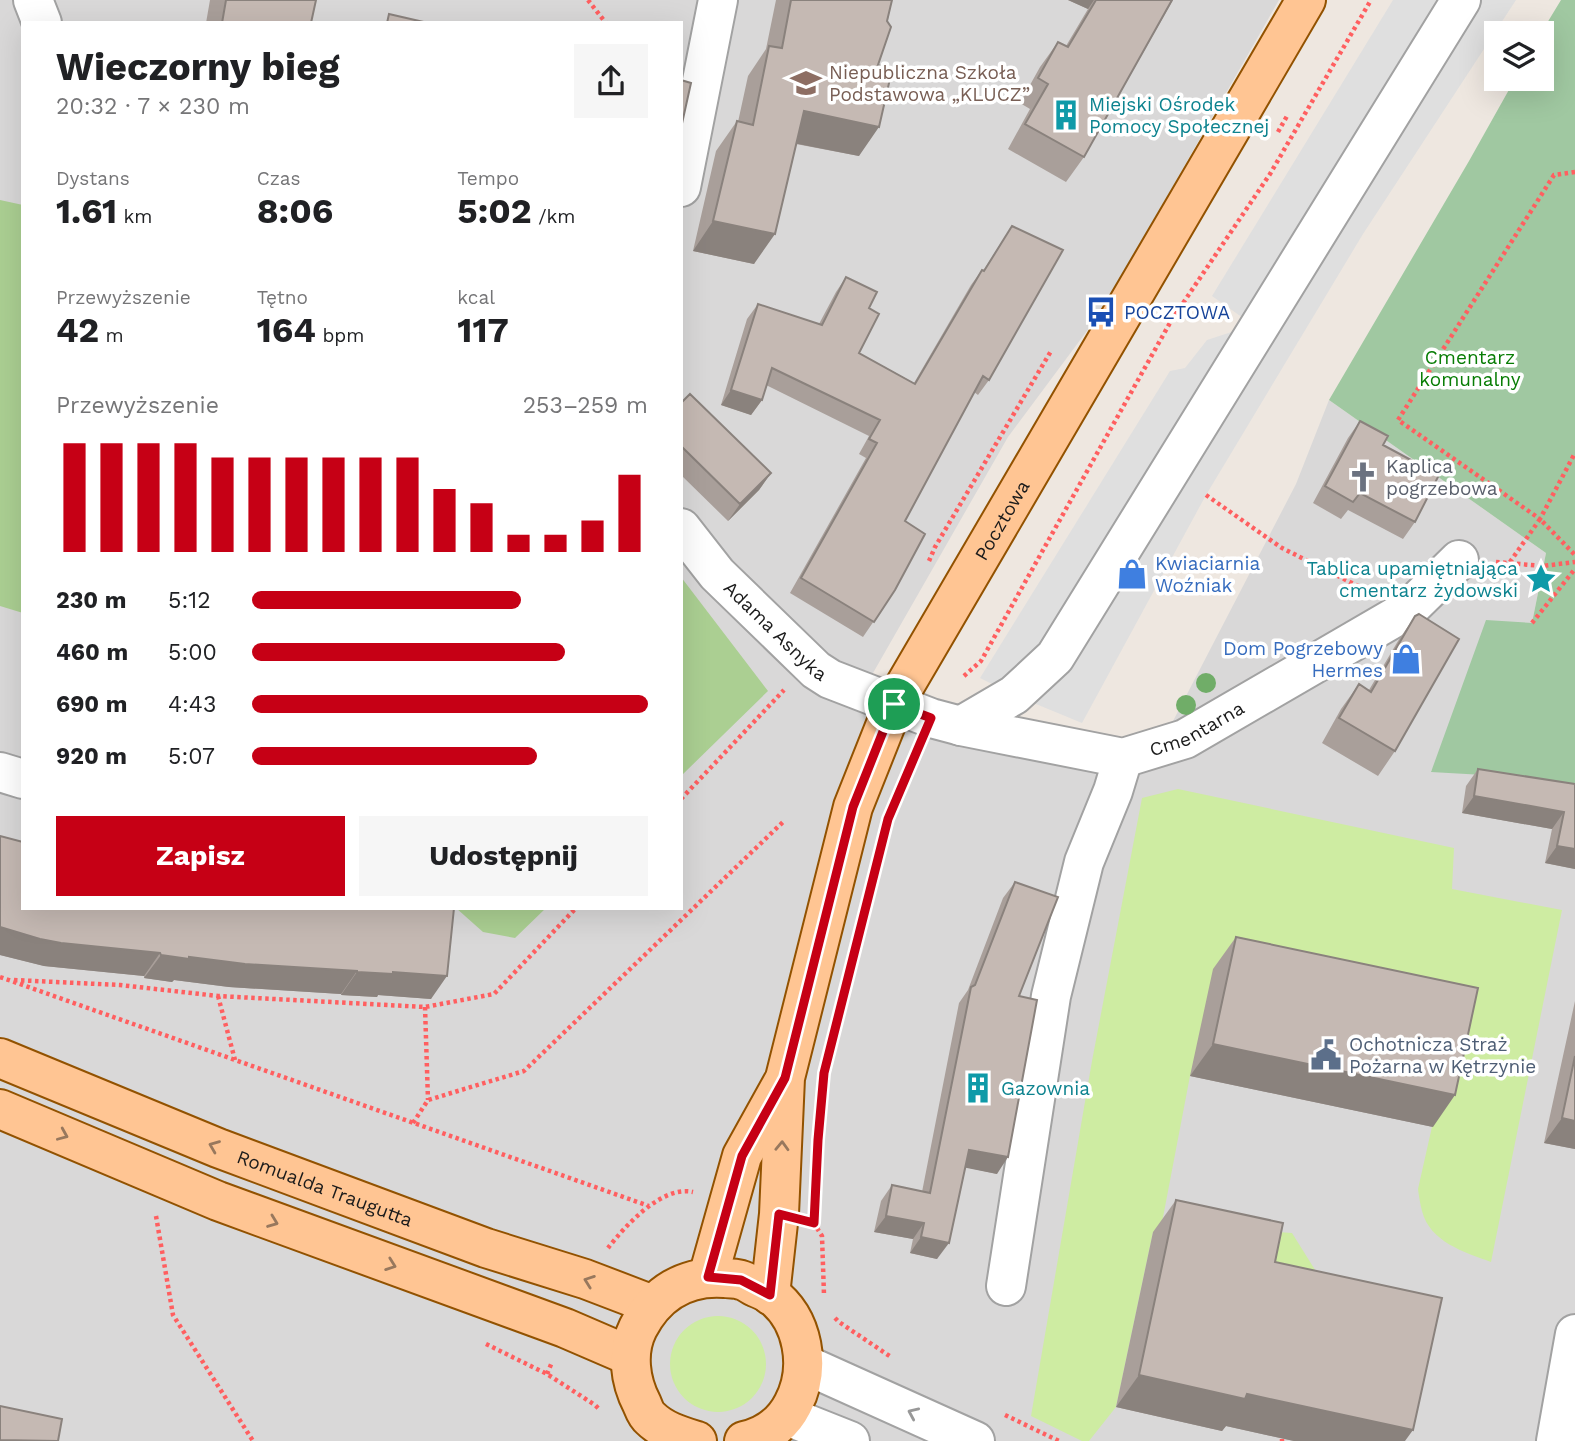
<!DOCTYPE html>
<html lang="pl">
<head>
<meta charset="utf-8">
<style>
  :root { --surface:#fff; --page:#f6f6f6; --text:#202124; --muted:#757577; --accent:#c60015 }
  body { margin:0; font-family:"Work Sans",sans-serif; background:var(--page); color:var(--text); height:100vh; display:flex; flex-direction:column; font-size:26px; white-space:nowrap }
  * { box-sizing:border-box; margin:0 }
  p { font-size:23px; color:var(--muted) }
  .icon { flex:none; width:38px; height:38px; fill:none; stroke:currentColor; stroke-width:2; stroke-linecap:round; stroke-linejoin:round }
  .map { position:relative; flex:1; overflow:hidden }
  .drawer { position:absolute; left:21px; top:21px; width:662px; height:889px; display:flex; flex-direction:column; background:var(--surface); border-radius:0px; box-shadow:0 7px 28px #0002 }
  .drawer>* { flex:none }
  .fabs { position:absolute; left:1484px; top:21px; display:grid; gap:14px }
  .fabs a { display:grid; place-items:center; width:70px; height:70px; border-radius:0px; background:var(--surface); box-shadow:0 7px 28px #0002; font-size:35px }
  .pin { position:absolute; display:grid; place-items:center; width:60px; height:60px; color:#fff; margin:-30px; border:4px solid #fff; border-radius:50%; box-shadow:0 2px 7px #0007 }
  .round { display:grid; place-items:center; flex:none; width:74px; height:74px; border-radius:0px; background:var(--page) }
  .summary { display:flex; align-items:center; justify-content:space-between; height:119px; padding:0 35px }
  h1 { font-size:38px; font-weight:700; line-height:52px }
  .metrics { display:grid; grid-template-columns:repeat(3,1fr); gap:10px; height:119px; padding:7px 35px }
  .metrics div { display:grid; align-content:center }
  .metrics b { font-size:35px; font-weight:700 }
  .metrics small { font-size:19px; font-weight:400 }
  .metrics p { font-size:19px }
  .chart { height:196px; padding:14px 35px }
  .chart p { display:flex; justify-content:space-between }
  .chart svg { width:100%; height:126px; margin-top:7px; stroke:var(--accent); stroke-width:6 }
  .action { display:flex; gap:14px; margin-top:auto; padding:14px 35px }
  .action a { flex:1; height:80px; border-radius:0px; background:var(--accent); color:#fff; font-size:28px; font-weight:700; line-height:80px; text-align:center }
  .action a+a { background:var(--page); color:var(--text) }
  ul { padding:0 35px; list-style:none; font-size:23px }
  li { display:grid; grid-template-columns:112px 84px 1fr; align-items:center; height:52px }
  li i { height:18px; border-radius:9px; background:var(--accent) }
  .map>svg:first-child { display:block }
</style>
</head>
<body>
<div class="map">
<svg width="1575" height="1441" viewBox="0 0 1575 1441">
  <rect width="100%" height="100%" fill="#eee7e0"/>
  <!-- residential -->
  <path fill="#d9d8d8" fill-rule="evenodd" d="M0 0H1279L1101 312 1008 437 869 680 936 705 1121 744 1172 723 1296 484 1329 400 1546 553 1532 623 1431 771 1519 777 1575 789V1441H0ZM23 23H681V908H23Z"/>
  <!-- grass -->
  <path fill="#ceeca2" d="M1178 789 1454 848 1452 889 1562 910 1491 1262C1464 1252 1430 1242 1422 1211 1420 1204 1419 1196 1418 1189L1456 1020 1190 1076 1160 1233 1153 1232 1116 1407 1089 1441H1082L1031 1416 1092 1061 1142 798Z
    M1278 1232 1292 1233 1342 1313 1261 1255Z
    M670 1364a48 48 0 1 1 96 0a48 48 0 1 1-96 0Z"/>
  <!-- forest -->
  <path fill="#abcf92" d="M0 200 23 205V613L0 606Z
    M681 577 768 691 681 776Z
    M456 908H546L515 938 483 932Z"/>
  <!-- cemetery -->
  <path fill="#a0c8a1" d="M1561 0H1575V789L1519 777 1431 772 1486 620 1532 623 1546 553 1329 400 1469 161 1515 79H1542L1541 33Z"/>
  <!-- parking -->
  <path fill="#dfdfdf" d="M1393 0H1516L1363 234 1206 495 1082 723 1014 695 980 678 1170 371 1185 368 1207 340 1253 325 1212 296Z"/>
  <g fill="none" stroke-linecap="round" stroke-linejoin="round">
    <!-- minor casing -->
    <g stroke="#a2a2a2" stroke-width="42">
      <g id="minor">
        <path d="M33 0 42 23"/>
        <path d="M681 187 718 0"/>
        <path id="s1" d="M681 528 717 574 816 670 830 679 931 718 961 726 1123 758 1185 739 1409 609 1459 560"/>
        <path d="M961 726 1014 695 1055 657 1461 0"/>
        <path d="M0 772 23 779"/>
        <path d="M1006 1286 1051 996 1084 862 1113 791 1123 758"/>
        <path d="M804 1364 975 1441"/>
        <path d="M787 1416 850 1441"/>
        <path d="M1556 1441 1575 1334"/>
      </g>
    </g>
    <!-- major casing -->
    <g stroke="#925200" stroke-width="42">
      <g id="major">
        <path id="s2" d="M0 1058 218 1148 486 1248 585 1279 653 1305"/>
        <path d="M0 1109 218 1201 565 1328 630 1356"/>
        <path d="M708 1277 742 1156 782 1084"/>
        <path id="s3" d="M770 1295 779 1214 785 1078 853 807 894 704 1306 0"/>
        <path d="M697 1441C681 1436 663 1431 650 1418 646 1415 644 1409 642 1404 630 1381 626 1352 638 1328 656 1293 686 1275 725 1278 730 1279 736 1278 741 1280 746 1281 751 1285 755 1287 760 1289 765 1291 770 1294 804 1319 812 1368 793 1404 783 1424 766 1436 744 1441"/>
      </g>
    </g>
    <!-- path -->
    <path stroke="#ff5f60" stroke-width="4.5" stroke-dasharray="3.5 3.5" stroke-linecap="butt" d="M588 0 606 23
      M1278 132 1287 116
      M1575 172 1554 175 1398 420 1540 519 1575 453
      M1206 495 1282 548 1364 589
      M929 561 935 547 1051 351
      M1496 562 1543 566 1575 562
      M1510 562 1540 519 1575 555
      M1532 623 1575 569
      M964 676 981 661 1171 321 1270 174 1371 0
      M681 799 784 690
      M0 977 649 1206
      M14 980 120 985 218 996 425 1007 494 994 576 908
      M218 996 235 1060
      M425 1007 428 1100
      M413 1123 428 1100 524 1071 783 822
      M156 1216 173 1315 253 1441
      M817 1228 822 1236 824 1295
      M608 1248C625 1226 662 1185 693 1192
      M835 1318 839 1322 891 1357
      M486 1344 547 1374 595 1405 599 1409
      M547 1374 552 1362
      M1005 1415 1059 1441
      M1282 1441V1439"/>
    <!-- minor -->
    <use href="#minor" stroke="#fff" stroke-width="38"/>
    <!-- major -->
    <use href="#major" stroke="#ffc593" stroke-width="38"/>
  </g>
  <!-- trees -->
  <g fill="#70ad68">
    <circle cx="1206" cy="683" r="10"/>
    <circle cx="1186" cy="705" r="10"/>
  </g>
  <!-- wall -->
  <path fill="#a99f9a" d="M210 0H316L311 23H206Z
    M776 0H892L859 156 796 144 754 264 693 251 716 151 737 121 738 122 748 76 766 49Z
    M1068 0H1173L1084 157 1066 182 1008 149 1030 109 1020 103 1040 67 1058 42 1066 46 1088 9Z
    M1012 226 989 380 978 395 974 392 905 521 895 590 863 637 790 593 866 458 859 454 869 436 766 385 762 400 751 415 721 405 747 319 758 304 819 324 836 292 846 277 869 308 859 353 914 383 971 285 982 270 983 271Z
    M681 403 771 473 759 490 728 521 681 475Z
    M1360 421 1383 445 1415 522 1403 539 1348 510 1341 519 1313 503 1348 438Z
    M1415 616 1395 751 1378 776 1322 743 1341 709 1359 684 1369 690 1398 641Z
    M1478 769 1575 784V869L1545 863 1552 829 1462 813 1466 786Z
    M0 836 23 908H454L431 999 378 995 377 997 341 995V994L229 987 174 980 172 982 144 978V976L44 966 0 955Z
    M1015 882 1019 996 997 1174 965 1167 937 1259 910 1253 913 1239 874 1232 881 1201 892 1185 922 1192 959 1003 968 990 1003 898Z
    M1236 937 1433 1127 1190 1076 1213 969Z
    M1575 1001V1149L1544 1143Z
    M1176 1200 1275 1262 1405 1441H1294L1226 1426 1222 1431 1116 1407 1153 1232Z"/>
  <!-- shaded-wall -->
  <path fill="#8a827d" d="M1068 0H1094L1088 9Z
    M804 111 879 127 859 156 783 141Z
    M713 221 775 234 754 264 693 251Z
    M731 390 762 400 751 415 721 405Z
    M771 473 759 490 728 521 740 504Z
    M1474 796 1564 812 1552 829 1462 813Z
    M1557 846 1575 849V869L1545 863Z
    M0 927 160 953 144 976 44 966 0 955Z
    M161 955 189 957 357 971 341 994 229 987 174 980 172 982 144 978Z
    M357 972H393L447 976 431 999 378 995 377 997 341 995Z
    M1213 1044 1455 1095 1433 1127 1190 1076Z
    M1562 1118 1575 1121V1149L1544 1143Z
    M969 1150 1008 1157 997 1174 957 1166Z
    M886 1216 924 1223 913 1239 874 1232Z
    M921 1237 949 1243 937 1259 910 1253Z
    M1139 1375 1247 1394 1413 1430 1405 1441H1294L1226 1426 1222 1431 1116 1407Z"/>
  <!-- building -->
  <path fill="#c5b9b3" stroke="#8a827d" stroke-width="2" d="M226 0H316L311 23H222Z
    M791 0H892L887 21 891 27 878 65 892 70 879 127 804 111 775 234 713 221 737 121 753 125 769 46 782 48Z
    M1096 0H1172L1084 157 1025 124 1048 84 1038 78 1058 42 1068 47Z
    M389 14 428 23H387Z
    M681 80 691 83 681 128Z
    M1012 226 1063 250 989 380 983 376 905 521 925 534 895 590 874 622 801 578 877 443 869 439 880 420 772 368 762 400 731 390 758 304 822 325 846 277 877 292 869 308 879 314 859 353 915 384 982 270 984 271Z
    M690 394 771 473 740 504 681 446V403Z
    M1360 421 1388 436 1383 445 1439 475 1415 522 1360 493 1353 502 1325 486Z
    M1419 614 1459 639 1395 751 1339 718 1359 684 1371 692 1415 616Z
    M1478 769 1575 784V849L1557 846 1564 812 1474 796Z
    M0 836 23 842V908H454L447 976 393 972V974L357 972V971L245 964 189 957V959L161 955 160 953 61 943 40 939 0 927Z
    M1015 882 1058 897 1019 996 1037 1000 1008 1157 969 1150 949 1243 921 1237 924 1223 886 1216 892 1185 930 1193 971 987 975 985Z
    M1236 937 1478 988 1455 1095 1213 1044Z
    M1575 1056V1121L1562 1118Z
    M1176 1200 1283 1223 1275 1262 1442 1298 1413 1430 1247 1394 1245 1399 1139 1375Z
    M0 1406 62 1419 58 1441 0 1440Z"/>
  <!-- one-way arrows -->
  <defs><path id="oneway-chevron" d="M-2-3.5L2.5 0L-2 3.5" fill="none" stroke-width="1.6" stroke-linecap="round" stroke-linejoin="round" transform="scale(1.75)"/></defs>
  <g stroke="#98785d">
    <use href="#oneway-chevron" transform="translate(63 1135) rotate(23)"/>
    <use href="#oneway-chevron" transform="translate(214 1146) rotate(-158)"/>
    <use href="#oneway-chevron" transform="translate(782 1146) rotate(-88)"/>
    <use href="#oneway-chevron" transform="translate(273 1222) rotate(21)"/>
    <use href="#oneway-chevron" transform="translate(391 1265) rotate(20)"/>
    <use href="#oneway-chevron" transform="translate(589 1281) rotate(-160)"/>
  </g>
  <use stroke="#989898" href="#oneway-chevron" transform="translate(913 1413) rotate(-156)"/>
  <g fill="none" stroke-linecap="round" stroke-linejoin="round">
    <!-- route casing -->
    <g stroke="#fff" stroke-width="14">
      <path id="route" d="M894 704 931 718 888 819 824 1073 818 1140 814 1223 779 1214 770 1295 741 1280 708 1277 742 1156 785 1078 853 807Z"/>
    </g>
    <!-- route -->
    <use href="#route" stroke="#c60015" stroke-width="9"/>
  </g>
  <!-- icons -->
  <defs>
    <g id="school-bare" transform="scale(2.415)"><path d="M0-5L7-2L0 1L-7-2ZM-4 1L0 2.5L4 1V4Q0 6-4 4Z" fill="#8d6e63" stroke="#fff" stroke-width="2.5" paint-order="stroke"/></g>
    <g id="building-bare" transform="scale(2.415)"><path d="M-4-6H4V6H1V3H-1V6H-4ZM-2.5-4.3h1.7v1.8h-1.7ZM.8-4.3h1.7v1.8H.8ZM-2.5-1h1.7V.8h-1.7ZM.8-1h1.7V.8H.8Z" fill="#0f9aa8" stroke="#fff" stroke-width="2.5" paint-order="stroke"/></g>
    <g id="bus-bare" transform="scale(2.415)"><path d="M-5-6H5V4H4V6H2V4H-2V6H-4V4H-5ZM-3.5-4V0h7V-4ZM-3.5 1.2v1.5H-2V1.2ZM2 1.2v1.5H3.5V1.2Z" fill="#1a4fb4" stroke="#fff" stroke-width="2.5" paint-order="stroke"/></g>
    <g id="church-bare" transform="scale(2.415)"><path d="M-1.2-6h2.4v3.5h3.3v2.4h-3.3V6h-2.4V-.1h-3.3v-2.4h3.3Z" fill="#6b7280" stroke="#fff" stroke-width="2.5" paint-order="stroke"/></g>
    <g id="shop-bare" transform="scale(2.415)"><path d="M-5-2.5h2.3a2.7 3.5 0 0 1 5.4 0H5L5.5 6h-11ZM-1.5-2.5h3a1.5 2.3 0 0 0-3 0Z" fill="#3f7fe0" stroke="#fff" stroke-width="2.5" paint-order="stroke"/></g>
    <g id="sight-bare" transform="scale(2.415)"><path d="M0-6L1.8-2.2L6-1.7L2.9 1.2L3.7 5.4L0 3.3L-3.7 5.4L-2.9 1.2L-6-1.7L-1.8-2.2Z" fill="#0f9aa8" stroke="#fff" stroke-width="2.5" paint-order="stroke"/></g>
    <g id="civic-bare" transform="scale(2.415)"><path d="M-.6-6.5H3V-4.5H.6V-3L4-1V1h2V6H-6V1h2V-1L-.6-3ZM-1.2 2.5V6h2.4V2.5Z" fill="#5c6f8a" stroke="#fff" stroke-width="2.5" paint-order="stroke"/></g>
  </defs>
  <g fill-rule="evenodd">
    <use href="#school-bare" x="806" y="83"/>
    <use href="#building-bare" x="1066" y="115"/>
    <use href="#bus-bare" x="1101" y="312"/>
    <use href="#church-bare" x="1363" y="477"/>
    <use href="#shop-bare" x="1132" y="574"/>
    <use href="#sight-bare" x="1541" y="579"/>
    <use href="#shop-bare" x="1406" y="659"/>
    <use href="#civic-bare" x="1326" y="1055"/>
    <use href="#building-bare" x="978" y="1088"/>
  </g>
  <g text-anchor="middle" stroke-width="7" stroke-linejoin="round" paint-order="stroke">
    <!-- education labels -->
    <g font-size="19" fill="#785e54" stroke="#fff" text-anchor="start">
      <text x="829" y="79">Niepubliczna Szkoła<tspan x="829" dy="22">Podstawowa „KLUCZ”</tspan></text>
    </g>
    <!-- culture labels -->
    <g font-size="19" fill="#0d838f" stroke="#fff" text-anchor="start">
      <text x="1089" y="111">Miejski Ośrodek<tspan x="1089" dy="22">Pomocy Społecznej</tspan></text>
      <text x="1518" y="575" text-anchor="end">Tablica upamiętniająca<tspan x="1518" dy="22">cmentarz żydowski</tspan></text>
      <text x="1001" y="1095">Gazownia</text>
    </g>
    <!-- transit labels -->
    <g font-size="19" fill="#164399" stroke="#fff" text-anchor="start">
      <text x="1124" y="319">POCZTOWA</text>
    </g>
    <!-- park labels -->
    <g font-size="19" fill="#087d05" stroke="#fff">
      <text x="1470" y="364">Cmentarz<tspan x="1470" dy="22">komunalny</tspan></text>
    </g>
    <!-- worship labels -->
    <g font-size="19" fill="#5b616d" stroke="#fff" text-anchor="start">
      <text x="1386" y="473">Kaplica<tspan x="1386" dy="22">pogrzebowa</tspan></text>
    </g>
    <!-- street labels -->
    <g font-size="19" fill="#1b1b1b" stroke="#fff">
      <text dy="7" stroke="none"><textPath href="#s3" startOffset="821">Pocztowa</textPath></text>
      <text dy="7" stroke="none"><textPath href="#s1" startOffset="140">Adama Asnyka</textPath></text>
      <text dy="7" stroke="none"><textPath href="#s1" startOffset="597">Cmentarna</textPath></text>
      <text dy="7" stroke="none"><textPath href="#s2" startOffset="350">Romualda Traugutta</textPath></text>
    </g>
    <!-- shop labels -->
    <g font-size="19" fill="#366cbe" stroke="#fff" text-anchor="start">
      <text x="1155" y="570">Kwiaciarnia<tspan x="1155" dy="22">Woźniak</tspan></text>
      <text x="1383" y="655" text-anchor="end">Dom Pogrzebowy<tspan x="1383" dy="22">Hermes</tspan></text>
    </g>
    <!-- service labels -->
    <g font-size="19" fill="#4e5e75" stroke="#fff" text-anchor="start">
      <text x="1349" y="1051">Ochotnicza Straż<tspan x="1349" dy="22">Pożarna w Kętrzynie</tspan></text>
    </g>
  </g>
</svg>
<div class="fabs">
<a><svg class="icon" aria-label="layers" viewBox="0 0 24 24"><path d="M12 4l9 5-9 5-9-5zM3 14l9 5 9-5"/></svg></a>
</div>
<div class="pin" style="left:894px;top:704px;background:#1e9e55"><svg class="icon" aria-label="arrive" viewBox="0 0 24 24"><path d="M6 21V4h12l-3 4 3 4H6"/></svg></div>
<section class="drawer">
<div class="summary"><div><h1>Wieczorny bieg</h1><p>20:32 · 7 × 230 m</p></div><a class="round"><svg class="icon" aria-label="share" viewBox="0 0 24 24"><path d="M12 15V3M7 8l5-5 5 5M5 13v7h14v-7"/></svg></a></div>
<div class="metrics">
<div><p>Dystans</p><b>1.61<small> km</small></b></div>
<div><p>Czas</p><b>8:06</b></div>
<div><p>Tempo</p><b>5:02<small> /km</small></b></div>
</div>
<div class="metrics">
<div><p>Przewyższenie</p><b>42<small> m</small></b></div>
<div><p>Tętno</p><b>164<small> bpm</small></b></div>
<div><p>kcal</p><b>117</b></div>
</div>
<div class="chart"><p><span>Przewyższenie</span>253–259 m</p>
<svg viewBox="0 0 160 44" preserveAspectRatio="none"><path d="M5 44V6M15 44V6M25 44V6M35 44V6M45 44V11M55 44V11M65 44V11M75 44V11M85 44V11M95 44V11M105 44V22M115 44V27M125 44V38M135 44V38M145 44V33M155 44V17"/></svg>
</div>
<ul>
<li><b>230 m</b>5:12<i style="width:68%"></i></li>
<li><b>460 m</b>5:00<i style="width:79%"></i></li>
<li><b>690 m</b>4:43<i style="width:100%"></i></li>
<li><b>920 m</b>5:07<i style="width:72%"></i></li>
</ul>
<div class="action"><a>Zapisz</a><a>Udostępnij</a></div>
</section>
</div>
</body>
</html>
